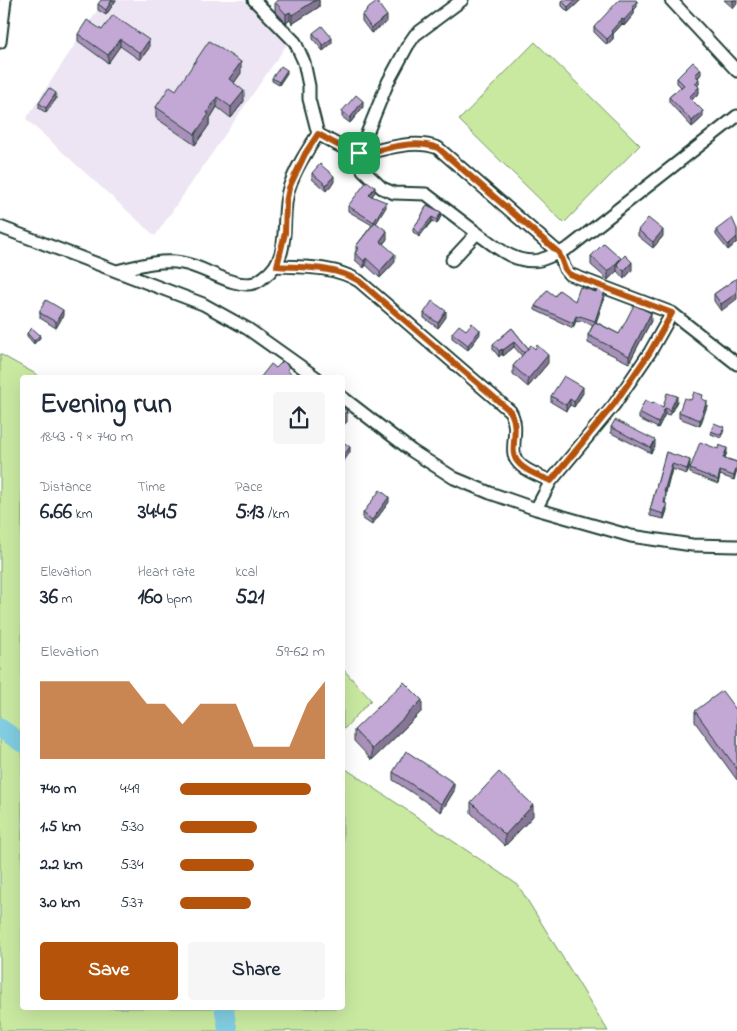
<!DOCTYPE html>
<html lang="en">
<head>
<meta charset="utf-8">
<style>
  :root { --surface:#fff; --page:#f6f6f7; --text:#1f2937; --muted:#747a83; --accent:#b45309 }
  body { margin:0; font-family:"Indie Flower",sans-serif; background:var(--page); color:var(--text); height:100vh; display:flex; flex-direction:column; font-size:19px; white-space:nowrap }
  * { box-sizing:border-box; margin:0 }
  p { font-size:16px; color:var(--muted) }
  .icon { flex:none; width:28px; height:28px; fill:none; stroke:currentColor; stroke-width:2; stroke-linecap:round; stroke-linejoin:round }
  .map { position:relative; flex:1; overflow:hidden }
  .drawer { position:absolute; left:20px; top:375px; width:325px; height:635px; display:flex; flex-direction:column; background:var(--surface); border-radius:5px; box-shadow:0 5px 20px #0002 }
  .drawer>* { flex:none }
  .pin { position:absolute; display:grid; place-items:center; width:42px; height:42px; color:#fff; margin:-21px; border-radius:10px; box-shadow:0 2px 8px #0006 }
  .round { display:grid; place-items:center; flex:none; width:52px; height:52px; border-radius:5px; background:var(--page) }
  .summary { display:flex; align-items:center; justify-content:space-between; height:85px; padding:0 20px }
  h1 { font-size:28px; font-weight:700; line-height:38px }
  .figures { display:grid; grid-template-columns:repeat(3,1fr); gap:8px; height:85px; padding:5px 20px }
  .figures div { display:grid; align-content:center }
  .figures b { font-size:21px; font-weight:700 }
  .figures small { font-size:14px; font-weight:400 }
  .figures p { font-size:14px }
  .chart { height:140px; padding:10px 20px }
  .chart p { display:flex; justify-content:space-between }
  .chart svg { width:100%; height:90px; margin-top:5px; fill:var(--accent); opacity:.7 }
  .cta { display:flex; gap:10px; margin-top:auto; padding:10px 20px }
  .cta a { flex:1; height:58px; border-radius:5px; background:var(--accent); color:#fff; font-size:20px; font-weight:700; line-height:58px; text-align:center }
  .cta a+a { background:var(--page); color:var(--text) }
  ul { padding:0 20px; list-style:none; font-size:16px }
  li { display:grid; grid-template-columns:80px 60px 1fr; align-items:center; height:38px }
  li i { height:12px; border-radius:6px; background:var(--accent) }
  .map>svg:first-child { display:block }
</style>
</head>
<body>
<div class="map">
<svg width="737" height="1031" viewBox="0 0 737 1031">
  <rect width="100%" height="100%" fill="#fff"/>
  <filter id="ink" filterUnits="userSpaceOnUse"><feTurbulence type="fractalNoise" baseFrequency=".02" numOctaves="2"/><feDisplacementMap in="SourceGraphic" scale="10" xChannelSelector="R" yChannelSelector="G"/><feConvolveMatrix kernelMatrix="1 2 1 2 8 2 1 2 1" color-interpolation-filters="sRGB"/></filter>
  <g filter="url(#ink)">
    <!-- built -->
    <path fill="#ede5f3" d="M104 0H244L290 40 155 236 26 119Z"/>
    <!-- green -->
    <path fill="#c9e9a1" stroke="#74936a" d="M535 42 640 145 564 223 459 120Z
      M0 354 41 377 22 378V1008H342L343 767 518 885 608 1031H0Z
      M343 669 371 700 343 730Z"/>
    <g fill="none" stroke-linecap="round" stroke-linejoin="round">
      <!-- river -->
      <path stroke="#81cde1" stroke-width="19" d="M0 728 22 743
        M224 1008 228 1031"/>
      <!-- minor casing -->
      <g stroke="#1f3d34" stroke-width="15">
        <path id="minor" d="M671 0 737 71
          M0 42 5 0
          M737 116 570 247 559 253 565 269 569 274 672 313 737 364
          M318 134C333 142 348 153 366 153 390 148 415 139 438 148L559 253C553 255 546 258 540 260 515 265 495 246 477 233
          M0 227 203 304 248 329 317 378
          M452 260 477 233 426 194 394 193 382 188 363 170 360 163 359 153 388 82 408 45 415 35 462 0
          M277 266C305 267 334 266 359 281L510 411C521 429 508 450 517 461 524 471 540 476 551 481
          M117 271C138 266 160 259 182 263 204 266 233 289 254 283 258 282 261 279 264 277 294 256 279 218 289 188 295 169 307 151 318 134L309 99V86L304 62 295 42 254 0
          M342 397 412 451 454 478 490 493 536 509 631 536 692 545 737 546
          M536 509 551 481 614 405 650 352 672 313"/>
      </g>
      <!-- minor -->
      <use href="#minor" stroke="#fff" stroke-width="11"/>
    </g>
    <!-- wall -->
    <path fill="#a890b8" stroke="#1f3d34" d="M116 0 106 15 98 10V4Z
      M319 0V7L292 24 290 20 286 23 275 11V2Z
      M581 0 568 12 562 6V1Z
      M724 0H737L733 8Z
      M637 7 634 10V14L624 26 622 24 613 34V39L607 45 594 32V27Z
      M366 10 387 22 371 33 362 21V15L366 12Z
      M102 30 149 48 140 60 120 46 108 63 78 41V34Z
      M313 33 332 43 323 51 313 39Z
      M241 73 234 83 244 101 231 118 217 107 209 120V125L195 145 156 118V107L176 90Z
      M287 73 279 85 272 81V78Z
      M701 74 698 78 699 84 697 86 699 93 692 100 703 117 692 127 669 102V97L681 87 677 83V78Z
      M56 99 46 113 39 108V103Z
      M363 107 350 123 342 117V111Z
      M312 173 334 182 326 191 312 179Z
      M375 192 372 196 386 207 376 223 387 239 383 244 395 262 380 278 366 265 364 268 355 260V253L356 251V246L372 225 348 211V206Z
      M427 205 441 216 437 224 432 221 419 237 413 232V228L420 219Z
      M737 229V242L728 250 716 235V230Z
      M638 230 663 236 653 248 638 236Z
      M604 243 632 270 624 279 617 271 608 280 591 265V256Z
      M737 278 721 311 714 301V294Z
      M555 296 575 301 605 296 596 322 619 334 651 321 629 363 588 343V335L593 325 580 320 579 322 576 321 573 328 535 310V306Z
      M40 310 63 316 56 328 40 318Z
      M424 313 446 317 438 328 424 318Z
      M512 328 528 348 548 363 528 387 513 374V366L522 356 514 347 503 356 502 354 499 357 493 349V344Z
      M466 330 480 334 468 350 452 338V333Z
      M27 333 40 338 34 344 27 336Z
      M583 393 574 407 570 405 566 411 551 402V396Z
      M703 399 707 406 700 426 679 418V412L691 400Z
      M677 401 670 415 665 414 658 428 639 419V413L653 404 663 407Z
      M611 427 655 446 651 453 611 433Z
      M724 430 721 438 711 434V431Z
      M666 452 690 466 687 474 672 469 666 493V499L665 504 667 510 664 519 650 516V510Z
      M727 452 725 458 737 462 734 480 720 475 718 484 690 473V469Z
      M389 502 372 525 363 519V513Z
      M422 711 372 760 354 741V730Z
      M695 711H737V780L695 722Z
      M393 772 454 791 441 812 393 780Z
      M471 802 533 816 505 846 471 813Z"/>
    <!-- shaded-wall -->
    <path fill="#887696" stroke="#1f3d34" d="M112 0H116L106 15V10Z
      M316 0H319V7L292 24V15Z
      M575 0H581L568 12V7Z
      M733 0H737V3L733 8Z
      M637 1V7L634 10V14L624 26V20L632 7Z
      M290 12V20L286 23V14Z
      M387 16V22L371 33V28Z
      M622 19V24L613 34V39L607 45V39L611 31Z
      M332 38V43L323 51V45Z
      M120 39V46L108 63V55Z
      M149 40V48L140 60V53Z
      M241 62V73L229 90V79Z
      M701 69V74L695 81V75Z
      M287 70V73L279 85V82Z
      M699 79V84L695 89V83Z
      M699 87V93L689 102V97Z
      M244 91V101L231 118V107Z
      M56 93V99L46 113V108Z
      M217 97V107L209 120V125L195 145V134L207 113Z
      M363 101V107L350 123V118Z
      M703 111V117L692 127V121Z
      M334 176V182L326 191V185Z
      M375 187V192L369 200V195Z
      M386 202V207L374 227V222Z
      M441 212V216L437 224V220Z
      M432 217V221L419 237V233Z
      M663 230V236L653 248V242Z
      M387 231V239L380 248V241Z
      M737 237V242L728 250V245Z
      M395 254V262L380 278V271Z
      M366 258V265L364 268V261Z
      M621 258 617 264V271L608 280V272Z
      M632 262V270L624 279V271Z
      M605 291V296L595 326V321Z
      M737 293V299L721 311V304Z
      M63 310V316L56 328V322Z
      M446 311V317L438 328V323Z
      M651 313V321L629 363V356Z
      M576 316V321L573 328V323Z
      M480 330V334L468 350V345Z
      M40 335V338L34 344V341Z
      M514 342V347L503 356V350Z
      M502 349V354L499 357V351Z
      M548 355V363L528 387V379Z
      M583 387V393L574 407V402Z
      M677 396V401L670 415V410Z
      M570 399V405L566 411V405Z
      M707 401V406L700 426V420Z
      M665 408V414L658 428V423Z
      M347 411V422L342 426V416Z
      M655 440V446L651 453V448Z
      M350 447V452L342 464V458Z
      M727 448V452L723 462V458Z
      M690 460V466L687 474V469Z
      M672 464V469L664 498V492Z
      M737 466V470L734 480V476Z
      M720 471V475L718 484V480Z
      M389 497V502L372 525V520Z
      M667 504V510L664 519V514Z
      M422 700V711L372 760V749Z
      M454 783V791L441 812V804Z
      M533 805V816L505 846V835Z"/>
    <!-- building -->
    <path fill="#c3a8d6" stroke="#1f3d34" d="M101 0H112L106 10 98 4Z
      M279 0H316L292 15 290 12 286 14 275 2Z
      M563 0H575L568 7 562 1Z
      M619 0H636L637 1 632 7 634 9 624 20 622 19 611 31 613 33 607 39 594 27Z
      M377 2 387 16 371 28 362 15 367 11 366 10Z
      M113 15 149 40 140 53 120 39 108 55 78 34 87 20 102 30Z
      M322 26 332 38 323 45 313 33Z
      M209 41 241 62 229 79 244 91 231 107 217 97 207 113 209 114 195 134 156 107 170 86 176 90Z
      M693 62 701 69 695 75 699 79 695 83 699 87 689 97 703 111 692 121 669 97 684 85 677 78Z
      M281 66 287 70 279 82 272 78Z
      M49 88 56 93 46 108 39 103Z
      M356 95 363 101 350 118 342 111Z
      M320 164 334 176 326 185 312 173Z
      M367 181 375 187 369 195 386 202 374 222 348 206Z
      M427 205 441 212 437 220 432 217 419 233 413 228 420 219Z
      M648 218 663 230 653 242 638 230Z
      M732 218 737 229V237L728 245 716 230Z
      M375 222 387 231 380 241 395 254 380 271 366 258 364 261 355 253 359 248 356 246Z
      M604 243 621 258 608 272 591 256Z
      M625 255 632 262 624 271 617 264Z
      M737 278V293L721 304 714 294Z
      M580 287 596 292 597 289 605 291 595 321 580 316 579 317 576 316 573 323 535 306 547 290 555 296 559 290 575 301Z
      M46 300 63 310 56 322 40 313V310Z
      M432 301 446 311 438 323 424 313Z
      M634 305 651 313 629 356 588 335 595 322 619 334Z
      M472 323 480 330 468 345 452 333 459 325 466 330Z
      M32 328 40 335 34 341 27 333Z
      M512 328 528 348 524 353 514 342 503 350 502 349 499 351 493 344Z
      M531 345 535 349 537 345 548 355 528 379 513 366Z
      M283 361 289 367 287 370 296 378H260L271 364 276 368Z
      M564 376 583 387 574 402 570 399 566 405 551 396Z
      M694 392 703 395 702 399 707 401 700 420 679 412 684 398 691 400Z
      M667 393 677 396 670 410 665 408 658 423 639 413 645 400 653 404V402L663 407Z
      M342 407 347 411 342 416Z
      M615 420 655 440 651 448 611 427Z
      M714 423 724 427 721 435 711 431Z
      M342 441 350 447 342 458Z
      M700 442 718 449 719 445 727 448 723 458 737 462V466L734 476 720 471 718 480 690 469Z
      M666 452 690 460 687 469 672 464 664 492 666 493 664 503 667 504 664 514 650 510Z
      M380 490 389 497 372 520 363 513Z
      M404 682 422 700 372 749 354 730Z
      M722 691 737 711V769L695 711Z
      M406 751 454 783 441 804 393 772Z
      M499 772 533 805 505 835 471 802Z"/>
  </g>
  <g fill="none" stroke-linecap="round" stroke-linejoin="round" filter="url(#ink)">
    <!-- route casing -->
    <g stroke="#fff" stroke-width="10">
      <path id="route" d="M318 134C333 142 348 153 366 153 390 148 415 139 438 148L559 253 565 269 569 274 672 313 650 352 614 404 551 481C540 476 524 471 517 461 508 450 521 429 510 411L359 281C334 266 305 268 277 266L285 233 286 203 289 188 305 154Z"/>
    </g>
    <!-- route -->
    <use href="#route" stroke="#b45309" stroke-width="6"/>
  </g>
</svg>
<div class="pin" style="left:359px;top:153px;background:#1e9e55"><svg class="icon" aria-label="arrive" viewBox="0 0 24 24"><path d="M6 21V4h12l-3 4 3 4H6"/></svg></div>
<section class="drawer">
<div class="summary"><div><h1>Evening run</h1><p>18:43 · 9 × 740 m</p></div><a class="round"><svg class="icon" aria-label="share" viewBox="0 0 24 24"><path d="M12 15V3M7 8l5-5 5 5M5 13v7h14v-7"/></svg></a></div>
<div class="figures">
<div><p>Distance</p><b>6.66<small> km</small></b></div>
<div><p>Time</p><b>34:45</b></div>
<div><p>Pace</p><b>5:13<small> /km</small></b></div>
</div>
<div class="figures">
<div><p>Elevation</p><b>36<small> m</small></b></div>
<div><p>Heart rate</p><b>160<small> bpm</small></b></div>
<div><p>kcal</p><b>521</b></div>
</div>
<div class="chart"><p><span>Elevation</span>59–62 m</p>
<svg viewBox="0 0 160 44" preserveAspectRatio="none"><path d="M0 44V6L10 6L20 6L30 6L40 6L50 6L60 17L70 17L80 27L90 17L100 17L110 17L120 38L130 38L140 38L150 17L160 6V44z"/></svg>
</div>
<ul>
<li><b>740 m</b>4:49<i style="width:90%"></i></li>
<li><b>1.5 km</b>5:30<i style="width:53%"></i></li>
<li><b>2.2 km</b>5:34<i style="width:51%"></i></li>
<li><b>3.0 km</b>5:37<i style="width:49%"></i></li>
</ul>
<div class="cta"><a>Save</a><a>Share</a></div>
</section>
</div>
</body>
</html>
